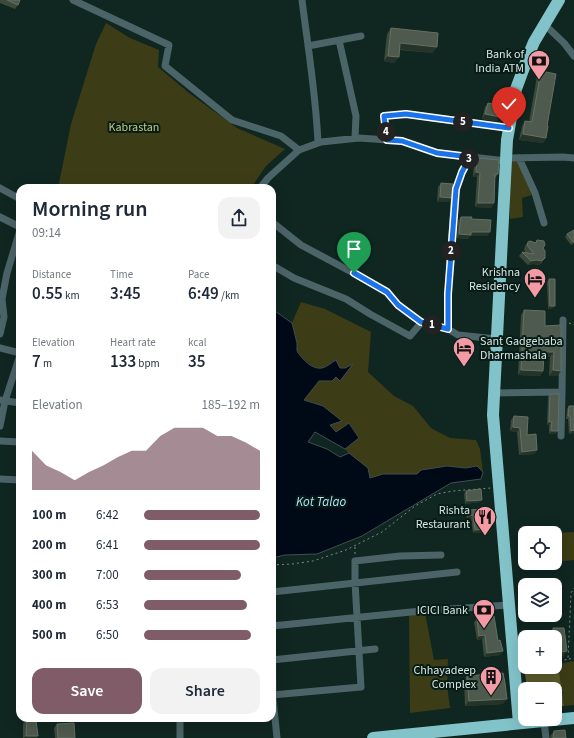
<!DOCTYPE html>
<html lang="en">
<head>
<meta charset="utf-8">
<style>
  :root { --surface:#fff; --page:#f2f2f3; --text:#1f2937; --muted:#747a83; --accent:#7f5c68 }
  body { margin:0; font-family:"Source Sans 3",sans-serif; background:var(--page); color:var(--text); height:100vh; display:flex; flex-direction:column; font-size:15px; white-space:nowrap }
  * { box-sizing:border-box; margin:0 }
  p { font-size:13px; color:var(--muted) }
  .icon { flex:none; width:22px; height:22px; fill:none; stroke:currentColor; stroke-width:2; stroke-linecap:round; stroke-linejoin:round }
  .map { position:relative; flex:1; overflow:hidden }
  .drawer { position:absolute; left:16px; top:184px; width:260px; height:538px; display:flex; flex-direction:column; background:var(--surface); border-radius:12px; box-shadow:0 4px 16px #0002 }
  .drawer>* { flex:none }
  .fabs { position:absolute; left:518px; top:526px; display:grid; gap:8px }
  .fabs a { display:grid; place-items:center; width:44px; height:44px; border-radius:8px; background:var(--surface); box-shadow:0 4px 16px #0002; font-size:20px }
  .pin { position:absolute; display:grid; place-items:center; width:34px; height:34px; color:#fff; margin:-41px -17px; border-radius:50% 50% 50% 0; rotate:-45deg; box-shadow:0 0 4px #0007 }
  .pin .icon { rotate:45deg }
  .km { position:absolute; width:20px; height:20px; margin:-10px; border-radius:50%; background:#222; color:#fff; font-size:11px; line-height:20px; text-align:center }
  .round { display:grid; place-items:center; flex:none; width:42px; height:42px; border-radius:12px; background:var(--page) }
  .headline { display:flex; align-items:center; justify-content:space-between; height:68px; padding:0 16px }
  h1 { font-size:22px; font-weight:600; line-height:30px }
  .metrics { display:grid; grid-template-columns:repeat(3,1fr); gap:6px; height:68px; padding:4px 16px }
  .metrics div { display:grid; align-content:center }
  .metrics b { font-size:17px; font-weight:600 }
  .metrics small { font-size:11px; font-weight:400 }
  .metrics p { font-size:11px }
  .chart { height:112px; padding:8px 16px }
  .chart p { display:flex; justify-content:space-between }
  .chart svg { width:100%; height:72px; margin-top:4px; fill:var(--accent); opacity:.7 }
  .action { display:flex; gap:8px; margin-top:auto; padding:8px 16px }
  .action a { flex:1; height:46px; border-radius:12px; background:var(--accent); color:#fff; font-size:16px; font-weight:600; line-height:46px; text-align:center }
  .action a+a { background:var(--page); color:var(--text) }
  ul { padding:0 16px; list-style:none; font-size:13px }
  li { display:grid; grid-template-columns:64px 48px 1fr; align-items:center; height:30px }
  li i { height:10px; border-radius:5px; background:var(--accent) }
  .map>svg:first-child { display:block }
</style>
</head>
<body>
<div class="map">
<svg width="574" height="738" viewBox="0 0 574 738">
  <rect width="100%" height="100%" fill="#102620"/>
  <!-- green -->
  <path fill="#3c3c16" d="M106 23 130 38 159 50 158 67 189 93 237 128 285 149 266 166 251 188H58L71 124 96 44Z
    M518 160 532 195 522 198 523 217 510 219 509 161Z
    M301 302 325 309 371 332 368 372 394 396 413 406 431 428 450 438 476 440 480 449 483 472 477 466 466 468 447 466 417 474H383L370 479 345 449 359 438 349 423 336 432 330 425 342 421 323 406 304 400 319 381 323 368H315L301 357 297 351V343L292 323Z
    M574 532V560L555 562V533H551Z
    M425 613 434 660 448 659 447 685 450 708 410 713 409 614Z
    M574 661V705L564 706 558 664Z"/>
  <!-- forest -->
  <path fill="#595a2b" d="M558 664 564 706 555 707V689H527L525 674 535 673 550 667H555V665Z"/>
  <!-- water -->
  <path fill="#000a16" stroke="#414c53" d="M272 309 292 323 297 343V351C302 359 312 370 322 368 327 367 332 362 336 360L340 368H345L353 364 340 381 336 377 332 381H319L304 400 323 406 342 421 330 425 336 432 349 423 359 438 345 449 315 432 308 442 327 449 340 457 349 453 368 468 370 478 383 474H417L421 470 447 466 466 468 477 466 483 472 481 479 451 483 362 536 317 554 285 555 272 558Z"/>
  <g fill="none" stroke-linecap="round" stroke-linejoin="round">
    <!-- path -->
    <path stroke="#7a8c87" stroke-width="1" stroke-dasharray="2 3" stroke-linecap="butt" d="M458 183 462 172 466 164
      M392 297 398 305 416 319
      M569 323 574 325
      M355 554V546
      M272 565 292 564 313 561 346 550 382 532 415 506 437 494 453 491 491 488
      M569 659 574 658
      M555 663 568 659 571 593 574 588
      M525 670 533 669 542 667"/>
    <!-- street -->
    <path stroke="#4b6467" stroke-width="7" d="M73 0 169 45 165 66 232 120 281 136 299 150
      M302 0C308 48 316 95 318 143
      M544 24 564 43 574 56
      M339 40 356 116 355 138
      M308 46 361 36
      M387 140 384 116 406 114 509 128
      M506 158 563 157 574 158
      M519 158 535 193 544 223
      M0 188 20 199
      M260 188 268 178 299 150 321 142 359 138 402 141 437 153 506 161
      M0 217 20 227
      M272 222 301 245 387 291
      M272 265 294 278 346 299 370 314 410 336 421 323 448 329 458 335 497 339
      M448 329V294L455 189
      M0 334 4 317 2 299 7 273 20 230
      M0 348 20 353
      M494 393 562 392 563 320
      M0 400 20 403
      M0 426 5 401 20 355
      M561 436 562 392
      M0 441 20 442
      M0 479 20 480
      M272 592 457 572
      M272 618 273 698 277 738
      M272 626 421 611 509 605
      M272 660 375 649
      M272 695 361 687 355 582V561L400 556 441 555
      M180 718V738
      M544 721 546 738"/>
    <!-- highway -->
    <path stroke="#82c3ca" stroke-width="12" d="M519 723 493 415 507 140 516 89 529 54 534 42 559 0
      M373 738 574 718"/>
  </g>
  <!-- wall -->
  <path fill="#3d4a3b" d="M0 0H20L18 5 15 9 0 3Z
    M391 28 433 53 399 50 394 63 384 61 387 34Z
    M541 71 547 126 546 138 543 143 519 140 522 126 525 121 529 122 537 76Z
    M488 103 497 121 482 119 485 107Z
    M477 158 498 174 495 178 494 203 491 208 475 207 477 177H473L474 162Z
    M441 183 452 198 449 202H437L438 187Z
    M461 217 471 219 488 236H470L468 239 457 238 458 221Z
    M567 234 574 243 571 245 565 237Z
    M537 240 543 248 542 263 539 265 533 264 528 265 519 256 522 252 526 253 524 250 525 246 528 242 535 243Z
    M549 279 553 308 548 309 547 282Z
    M524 310 545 326 561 371 557 376H549L550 357H544L543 371 540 376 518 375 521 315Z
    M550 394 556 434H549V425H547L548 397Z
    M569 406H574V433L569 434 568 419H566L567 409Z
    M514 416 527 435 535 454 519 455 517 432 510 431 511 420Z
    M466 491 480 502 465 504 464 494Z
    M468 510 484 520 486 532 473 533 471 518 467 519 466 513Z
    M477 619 500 655 484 657 482 639 477 640 474 622Z
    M553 628 564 656 555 657V637L550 636V633Z
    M467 676 505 683 503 704 465 706 464 681Z
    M27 719 37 738H23V724Z
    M57 724 75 738H55L54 728Z
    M554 731 566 738H550L551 735Z"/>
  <!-- shaded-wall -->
  <path fill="#243429" d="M400 43 437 47 433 53 396 49Z
    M388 56 399 57 394 63 384 61Z
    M485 114 500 117 497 121 482 119Z
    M523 134 546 138 543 143 519 140Z
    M476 172 480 173 477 177H473Z
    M440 197 452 198 449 202H437Z
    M478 203H494L491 208 475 207Z
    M471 232H490L488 236H470L468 239 457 238 459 234Z
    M545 258 539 265 533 264 528 265 531 261Z
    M550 306H555L553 308 548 309Z
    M544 352H554L550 357H540Z
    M521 370 543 371 540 376 518 375Z
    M553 370 561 371 557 376H549Z
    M549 422H552L549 425H547Z
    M513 427 520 428 517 432 510 431Z
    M574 430V433L569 434 571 431Z
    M551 431H558L556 434H549Z
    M537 450 535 454 519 455 522 452Z
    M482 500 480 502 465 504 467 501Z
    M473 515 471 518 467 519 469 516Z
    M488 529 486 532 473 533 475 530Z
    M485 635 482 639 477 640 479 636Z
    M503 651 500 655 484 657 487 653Z
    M567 651 564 656 555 657 556 653Z
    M507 699 503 704 465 706 469 701Z
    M26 736H38L37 738H24Z"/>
  <!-- building -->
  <path fill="#4d5a4d" stroke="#637064" d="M7 0H20L18 5Z
    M391 28 438 33 437 47 400 43 399 57 388 56Z
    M541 71 556 74 547 126H548L546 138 523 134 525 121 532 122Z
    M488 103 503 106 500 117 485 114Z
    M477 158 499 160 498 174H495L494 203H478L480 173 476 172Z
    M441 183 453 184 452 198 440 197Z
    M461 217H472L471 219 491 220 490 232H471V235L459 234Z
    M574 230V242H573L567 234Z
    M537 240 544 241 545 245 543 248 545 251V258L542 261 536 260 531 261 522 252 534 254 527 245 528 242 530 241 536 243Z
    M549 279H555V306H550Z
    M524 310 545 311V326L561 325V371L553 370 554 352H544L543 371 521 370Z
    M550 394H559L558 431H551L552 422H549Z
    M569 406H574V430L571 431 570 416H568Z
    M514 416 528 417 527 435 536 434 537 450 522 452 520 428 513 427Z
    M481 489 482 500 467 501 466 491Z
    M484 509V520H487L488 529 475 530 473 515 469 516 468 510Z
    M494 616 498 641 500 640 503 651 487 653 485 635 479 636 477 619Z
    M553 628H564L567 651 556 653 555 637H539L554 636Z
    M503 673 505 683 507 699 469 701 467 676Z
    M27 719 36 720 38 736H26Z
    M74 723 75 738H58L57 724Z
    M565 730 566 738H553L554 731Z"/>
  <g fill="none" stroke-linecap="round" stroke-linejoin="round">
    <!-- route casing -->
    <g stroke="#fff" stroke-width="8">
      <path id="route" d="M354 273 387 292 398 305 421 322 448 329V294L456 189 462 172 470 157 437 153 402 141 387 140 384 116 406 114 509 128"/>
    </g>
    <!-- route -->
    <use href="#route" stroke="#1a73e8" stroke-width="5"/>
  </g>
  <!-- icons -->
  <defs>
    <g id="bank-pin" transform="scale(1.15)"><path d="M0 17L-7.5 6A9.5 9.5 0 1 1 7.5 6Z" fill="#f49aa4" stroke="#071c16"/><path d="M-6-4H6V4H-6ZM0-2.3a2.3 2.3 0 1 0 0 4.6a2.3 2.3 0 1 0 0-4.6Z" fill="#111"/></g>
    <g id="hotel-pin" transform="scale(1.15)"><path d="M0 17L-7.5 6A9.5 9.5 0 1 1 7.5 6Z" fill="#f49aa4" stroke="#071c16"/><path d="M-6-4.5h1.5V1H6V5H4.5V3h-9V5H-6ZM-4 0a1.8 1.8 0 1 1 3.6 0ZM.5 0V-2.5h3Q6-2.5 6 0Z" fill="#111"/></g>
    <g id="restaurant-pin" transform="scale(1.15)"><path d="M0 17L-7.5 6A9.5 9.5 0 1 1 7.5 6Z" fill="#f49aa4" stroke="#071c16"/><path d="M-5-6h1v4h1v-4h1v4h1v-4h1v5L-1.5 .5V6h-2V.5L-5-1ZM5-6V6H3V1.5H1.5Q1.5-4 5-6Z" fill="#111"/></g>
    <g id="building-pin" transform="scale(1.15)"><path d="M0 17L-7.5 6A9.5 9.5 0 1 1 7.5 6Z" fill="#f49aa4" stroke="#071c16"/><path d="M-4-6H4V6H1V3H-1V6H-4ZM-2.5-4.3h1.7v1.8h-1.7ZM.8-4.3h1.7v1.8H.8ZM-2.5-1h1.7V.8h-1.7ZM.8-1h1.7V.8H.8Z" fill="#111"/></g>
  </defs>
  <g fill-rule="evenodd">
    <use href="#bank-pin" x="539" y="61"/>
    <use href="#hotel-pin" x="535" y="279"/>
    <use href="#hotel-pin" x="464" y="348"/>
    <use href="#restaurant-pin" x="485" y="517"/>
    <use href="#bank-pin" x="484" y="610"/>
    <use href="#building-pin" x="491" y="677"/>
  </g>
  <g text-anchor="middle" stroke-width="4" stroke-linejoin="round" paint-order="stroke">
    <!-- poi labels -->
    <g font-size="12" fill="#d8e5e1" stroke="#071c16" text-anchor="end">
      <text x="524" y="58">Bank of<tspan x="524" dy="14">India ATM</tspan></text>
      <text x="520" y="276">Krishna<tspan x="520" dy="14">Residency</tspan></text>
      <text x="480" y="345" text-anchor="start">Sant Gadgebaba<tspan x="480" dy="14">Dharmashala</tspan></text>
      <text x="470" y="514">Rishta<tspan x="470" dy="14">Restaurant</tspan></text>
      <text x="468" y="614">ICICI Bank</text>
      <text x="476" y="674">Chhayadeep<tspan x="476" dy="14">Complex</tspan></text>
    </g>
    <!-- park labels -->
    <g font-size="12" fill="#c6c77b" stroke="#071c16">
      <text x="134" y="131">Kabrastan</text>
    </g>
    <!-- water labels -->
    <g font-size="13" font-style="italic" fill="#b5dffb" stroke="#071c16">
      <text x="321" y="506">Kot Talao</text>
    </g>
  </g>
</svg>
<div class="fabs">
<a><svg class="icon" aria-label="locate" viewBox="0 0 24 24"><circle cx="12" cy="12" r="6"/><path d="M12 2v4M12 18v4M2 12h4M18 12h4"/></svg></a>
<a><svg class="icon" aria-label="layers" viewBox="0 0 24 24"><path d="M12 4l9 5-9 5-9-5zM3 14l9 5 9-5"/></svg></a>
<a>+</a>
<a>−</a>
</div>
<div class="pin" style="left:354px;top:273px;background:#1e9e55"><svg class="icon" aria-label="arrive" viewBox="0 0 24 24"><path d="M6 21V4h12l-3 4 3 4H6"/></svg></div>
<div class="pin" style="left:509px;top:128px;background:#d93025"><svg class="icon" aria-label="check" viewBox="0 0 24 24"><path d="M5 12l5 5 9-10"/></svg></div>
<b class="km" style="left:432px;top:325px">1</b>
<b class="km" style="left:451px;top:251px">2</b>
<b class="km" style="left:469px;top:159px">3</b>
<b class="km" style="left:386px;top:132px">4</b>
<b class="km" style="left:463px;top:122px">5</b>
<section class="drawer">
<div class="headline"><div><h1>Morning run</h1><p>09:14</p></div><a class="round"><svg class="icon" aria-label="share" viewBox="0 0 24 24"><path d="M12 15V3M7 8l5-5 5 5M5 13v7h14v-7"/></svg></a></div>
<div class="metrics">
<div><p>Distance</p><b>0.55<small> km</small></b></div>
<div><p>Time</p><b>3:45</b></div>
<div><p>Pace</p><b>6:49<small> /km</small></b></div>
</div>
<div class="metrics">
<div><p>Elevation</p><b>7<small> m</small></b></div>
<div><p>Heart rate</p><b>133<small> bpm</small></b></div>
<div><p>kcal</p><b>35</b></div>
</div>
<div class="chart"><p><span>Elevation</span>185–192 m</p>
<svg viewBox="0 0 160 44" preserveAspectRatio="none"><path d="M0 44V20L10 29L20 33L30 38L40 33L50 29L60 24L70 20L80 20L90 11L100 6L110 6L120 6L130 11L140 11L150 15L160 20V44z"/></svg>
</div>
<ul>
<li><b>100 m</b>6:42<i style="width:100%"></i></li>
<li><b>200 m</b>6:41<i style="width:100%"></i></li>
<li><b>300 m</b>7:00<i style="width:84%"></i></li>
<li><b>400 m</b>6:53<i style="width:89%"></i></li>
<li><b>500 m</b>6:50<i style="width:92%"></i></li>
</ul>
<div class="action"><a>Save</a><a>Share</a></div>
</section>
</div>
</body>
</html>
